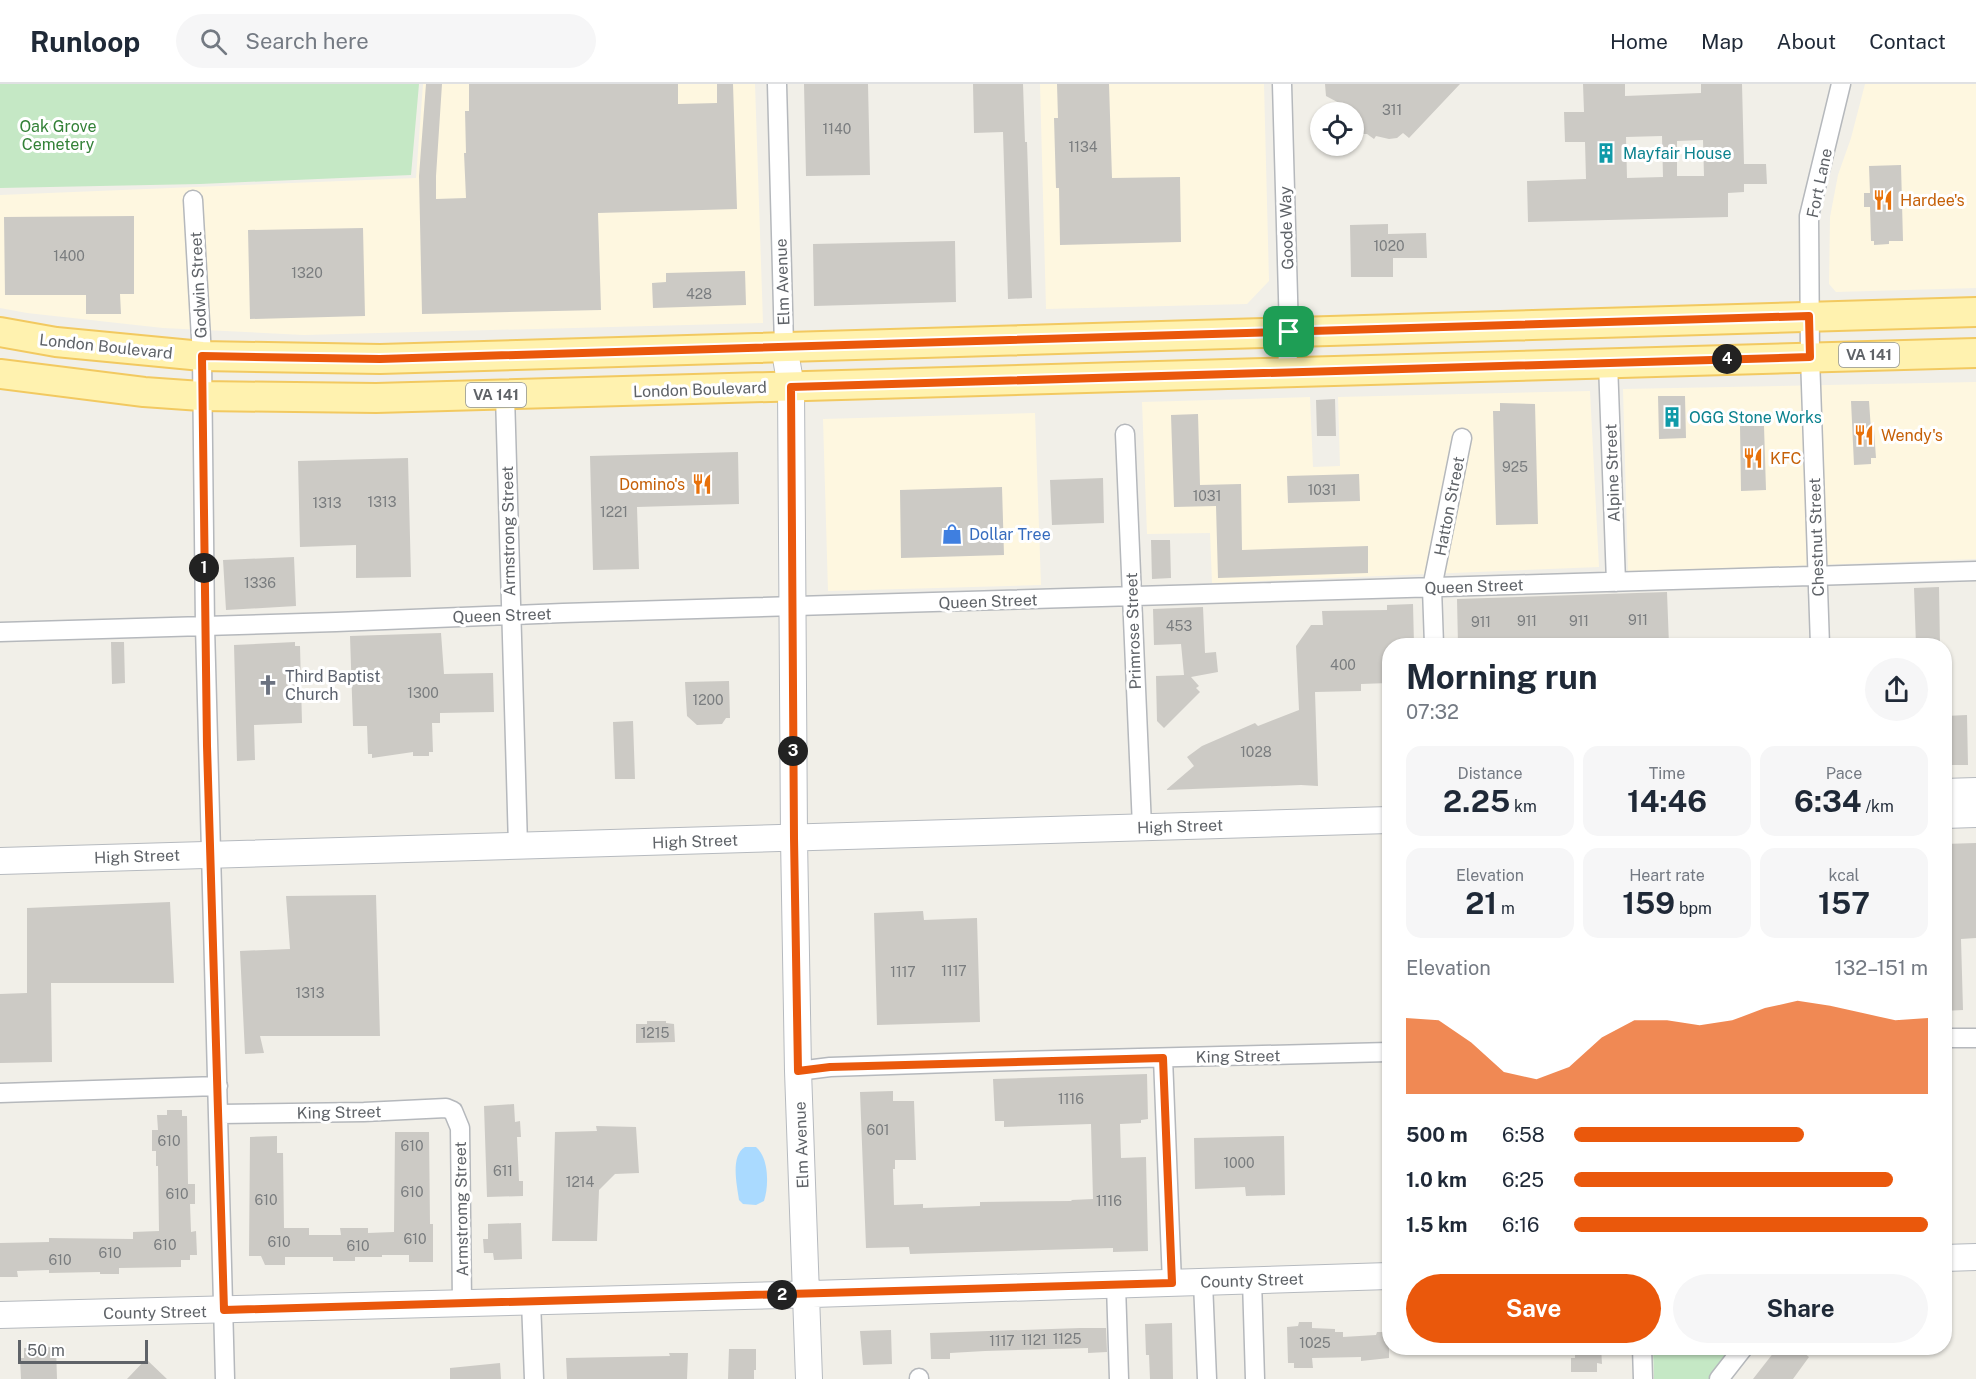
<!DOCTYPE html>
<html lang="en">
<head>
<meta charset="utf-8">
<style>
  :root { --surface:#fff; --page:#f6f6f7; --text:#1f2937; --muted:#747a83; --line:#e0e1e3; --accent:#ea580c }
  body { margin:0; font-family:"Public Sans",sans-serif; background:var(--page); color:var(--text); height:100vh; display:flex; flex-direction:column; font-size:22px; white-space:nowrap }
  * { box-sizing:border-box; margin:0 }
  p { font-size:20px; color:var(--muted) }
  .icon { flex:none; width:33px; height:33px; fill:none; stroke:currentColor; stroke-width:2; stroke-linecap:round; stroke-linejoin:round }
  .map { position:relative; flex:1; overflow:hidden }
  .details { position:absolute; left:1382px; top:554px; width:570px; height:717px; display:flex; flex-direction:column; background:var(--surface); border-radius:24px; box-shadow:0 2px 4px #0004 }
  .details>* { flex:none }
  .fabs { position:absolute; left:1310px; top:18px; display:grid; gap:12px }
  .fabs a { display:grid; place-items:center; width:54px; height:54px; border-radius:50%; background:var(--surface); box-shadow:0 2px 4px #0004; font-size:30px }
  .scale { position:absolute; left:18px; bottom:15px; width:130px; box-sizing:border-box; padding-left:6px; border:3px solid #5f6368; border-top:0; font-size:16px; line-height:21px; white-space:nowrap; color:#5f6368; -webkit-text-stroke:4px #fff; paint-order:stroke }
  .pin { position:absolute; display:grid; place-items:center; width:51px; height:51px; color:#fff; margin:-26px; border-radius:12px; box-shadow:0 3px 9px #0006 }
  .km { position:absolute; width:30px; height:30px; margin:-15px; border-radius:50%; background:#222; color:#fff; font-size:16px; line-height:30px; text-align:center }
  .round { display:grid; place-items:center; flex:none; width:63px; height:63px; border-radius:32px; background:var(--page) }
  .headline { display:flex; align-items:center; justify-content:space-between; height:102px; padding:0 24px }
  h1 { font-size:33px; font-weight:700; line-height:45px }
  .metrics { display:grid; grid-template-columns:repeat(3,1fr); gap:9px; height:102px; padding:6px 24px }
  .metrics div { display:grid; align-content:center; border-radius:15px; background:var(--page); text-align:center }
  .metrics b { font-size:30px; font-weight:700 }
  .metrics small { font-size:16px; font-weight:400 }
  .metrics p { font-size:16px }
  .chart { height:168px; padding:12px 24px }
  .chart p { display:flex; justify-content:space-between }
  .chart svg { width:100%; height:108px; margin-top:6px; fill:var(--accent); opacity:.7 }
  .primary-button { display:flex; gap:12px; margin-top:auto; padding:12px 24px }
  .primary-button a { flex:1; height:69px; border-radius:36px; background:var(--accent); color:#fff; font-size:24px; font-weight:700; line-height:69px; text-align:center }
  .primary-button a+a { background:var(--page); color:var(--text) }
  ul { padding:0 24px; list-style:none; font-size:20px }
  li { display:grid; grid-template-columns:96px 72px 1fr; align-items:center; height:45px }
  li i { height:15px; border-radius:8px; background:var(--accent) }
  header { display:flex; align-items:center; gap:36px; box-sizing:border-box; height:84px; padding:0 30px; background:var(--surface); border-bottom:2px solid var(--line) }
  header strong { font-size:28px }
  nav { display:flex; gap:33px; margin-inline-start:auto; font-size:21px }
  .search { width:420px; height:54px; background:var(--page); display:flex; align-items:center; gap:15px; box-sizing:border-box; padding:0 21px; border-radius:33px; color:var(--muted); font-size:22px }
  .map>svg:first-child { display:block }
</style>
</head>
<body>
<header>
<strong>Runloop</strong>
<div class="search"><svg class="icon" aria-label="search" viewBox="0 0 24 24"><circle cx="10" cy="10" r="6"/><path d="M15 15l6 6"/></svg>Search here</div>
<nav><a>Home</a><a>Map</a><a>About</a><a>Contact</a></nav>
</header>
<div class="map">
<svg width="1976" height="1295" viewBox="0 0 1976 1295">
  <rect width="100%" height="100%" fill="#f1efe8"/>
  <!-- commercial -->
  <path fill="#fef7e0" d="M423 0H755L763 239 304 251 163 244 27 229 0 224V111L416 94Z
    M1040 0H1264L1269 197 1247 220 1046 225Z
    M1865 0H1976V204L1836 208 1829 200 1830 133 1838 91 1851 54Z
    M1976 298V475L1628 488 1623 305Z
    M1590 307 1599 483 1212 499 1210 449 1147 450 1142 318 1310 313 1313 383 1340 382 1338 313Z
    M1035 329 1041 501 828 507 823 335Z"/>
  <!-- green -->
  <path fill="#c5e8c5" d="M0 0H419L411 91 200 100 0 104Z
    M1653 1263H1735L1711 1295H1654Z"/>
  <!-- water -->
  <path fill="#aadaff" d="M745 1063H756C769 1074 769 1102 764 1117L756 1121 743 1120 739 1116C737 1101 730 1072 745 1063Z"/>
  <!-- building -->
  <path fill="#cccac5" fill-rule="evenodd" d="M426 0H442L436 92V115L466 114 464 69H466L465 27H469V0H678V20L717 19V0H733L737 125 598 129 601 226 422 230 419 92Z
    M804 0H868L870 91 806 92Z
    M973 0H1023L1025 58H1027L1032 214 1008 215 1003 48 974 49Z
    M1057 0H1109L1112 94 1180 93 1181 158 1060 161 1059 104H1056L1054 34H1058Z
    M1325 0H1460L1409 54 1403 49 1397 54 1389 55 1376 52 1374 55 1367 50H1353V28H1349L1341 20 1326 12Z
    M1583 0H1625V12L1701 9V0H1742L1744 80H1766L1767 100H1744V108L1728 109V133L1528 138 1527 97 1586 95 1585 58H1565L1564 28H1584ZM1662 52 1663 93 1627 94 1626 53ZM1703 56 1704 92H1677V57Z
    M1901 81 1903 157H1889V160L1874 161V157H1871L1870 123H1864V109H1870L1869 82Z
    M134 132V210H120L121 230H86V211H5L4 133Z
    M1388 140V150L1426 149 1427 174H1393V193H1351L1350 141Z
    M363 144 365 232 250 235 248 146Z
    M955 157 956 218 814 222 813 160Z
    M745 187 746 221 653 224 652 199 666 198V189Z
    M1658 312H1685L1686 354 1659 355Z
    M1335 315 1336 352H1317L1316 316Z
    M1851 317H1869L1871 346H1874L1876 374H1871V380L1854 381Z
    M1500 319 1535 320 1538 440 1496 441 1493 327H1500Z
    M1198 330 1200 401 1241 400 1242 466 1368 462V489L1218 494 1216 422 1174 423 1171 331Z
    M1740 342H1764L1766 406 1741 407Z
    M738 368 739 420 637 423 639 485 593 486 590 372Z
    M408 374 411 493 356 494V461L300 463 298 377Z
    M1359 390 1360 417 1288 419 1287 392Z
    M1103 394 1104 439 1052 441 1050 396Z
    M1002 403 1004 471 901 474 900 406Z
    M1151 456H1170L1171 494 1152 495Z
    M294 473 296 522 226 526 223 476Z
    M1939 503 1940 561H1916L1914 504Z
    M1667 508 1669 561H1458L1457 515Z
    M1413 520 1414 561H1389V599L1361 600V607L1315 608 1318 702 1301 701 1166 706 1194 682 1187 673 1202 662 1255 639 1258 642 1299 626 1296 562 1311 541H1323L1322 527 1387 526V521Z
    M1203 523 1205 569 1216 568 1218 588 1191 593 1199 602 1196 604 1200 608 1164 644 1157 637 1156 592 1184 591 1181 560 1154 561 1153 525Z
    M441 549 444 590 493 589 494 628 440 629V639H432L433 668H429V672H413V668L372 674V670H368L367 642H353L350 552Z
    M111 558H124L125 599 112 600Z
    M295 558V562H300L302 639 254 641 255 676 237 677 234 561Z
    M729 597 730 634H726L722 640 697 641 687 632 685 598Z
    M1967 631 1968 681H1947L1945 632Z
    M633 637 635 695H615L613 638Z
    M1976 759V854L1961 855 1963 926 1944 927V760Z
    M376 811 380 952H260L264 969 245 970 240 867 290 865 286 812Z
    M170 818 174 899H51L52 978 0 979V910L27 909V824Z
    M923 827 924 836 977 834 980 938 877 941 874 829Z
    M647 937H666V939L674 940 675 958 636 959V940H647Z
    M1147 990 1148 1035 1141 1036V1039L1120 1040 1121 1074 1146 1073 1148 1167 1113 1168V1164L910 1170 909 1163 866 1164 860 1008 893 1007V1017H914L916 1076H895V1085H893L894 1121 923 1120V1124L980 1122V1118L1072 1117 1071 1116 1093 1115 1091 1040 1004 1043V1037H995L993 995Z
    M514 1020 515 1038 520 1037 521 1053H517L519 1097H523V1112L487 1113 484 1022Z
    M167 1026H182V1032H187L188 1100H195V1120H190L191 1148 196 1147 197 1171H190V1176H181V1183L119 1184V1190H100V1188L49 1189V1186L17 1187 18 1193H0V1159L49 1158V1154L133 1155V1148L159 1147 158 1082H156V1067H152V1046H158L157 1031H167Z
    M596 1042 636 1043 639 1089 615 1090 599 1106 597 1157H552L555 1048 597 1047Z
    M395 1048H429L430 1140H433V1178H409V1171H382V1173H355V1177H333V1173H285V1181H265L261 1172H249L250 1053 277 1052V1069H283L284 1144H309V1151H341L340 1144H368V1149L394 1148Z
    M1284 1052 1285 1111 1246 1112 1245 1103 1195 1105 1194 1054Z
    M521 1139 522 1175 494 1176 493 1169H484L483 1155H488V1140Z
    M1299 1238H1312V1244L1335 1245V1248H1343V1253L1376 1251 1377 1248H1389V1274L1361 1277V1273L1312 1274 1313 1284H1294V1279H1288L1287 1243 1298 1242Z
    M1172 1239 1173 1295H1150L1149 1271H1146L1145 1240Z
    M1080 1244H1106L1107 1268 1088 1269V1264L985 1267 950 1269V1275H931L930 1249Z
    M891 1246 892 1280 863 1281 860 1247Z
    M56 1263 57 1295H21L20 1274H24V1264Z
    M1575 1263H1601L1602 1280 1597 1279V1288H1571V1274H1575Z
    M1778 1263H1797L1809 1273 1793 1295H1753Z
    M729 1265H756V1286H754V1295H728Z
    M669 1269H688L687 1295H567L566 1274 670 1272Z
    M146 1275 167 1295H127Z
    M500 1279 501 1295H450V1284Z"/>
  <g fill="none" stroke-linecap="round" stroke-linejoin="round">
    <!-- street casing -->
    <g stroke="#b5b8bc" stroke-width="21">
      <path id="street" d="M777 0 784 262
        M1282 0 1289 248 1287 288
        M193 116 202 272 205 542 225 1295
        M1608 279 1616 498
        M505 311 518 762
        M1125 350 1142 743
        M0 548 336 538 563 529 1976 487
        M1434 561 1432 504 1462 354
        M1820 561 1810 273 1809 132 1841 0
        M1944 954H1976
        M1163 974 1172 1199
        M798 987 830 983 980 978 1389 968
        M0 1009 218 1002
        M219 1030 364 1028 446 1024 453 1027 460 1044 462 1219
        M1252 1196 1255 1295
        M1203 1198 1207 1295
        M1116 1201 1119 1295
        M531 1217 534 1295
        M1642 1263 1643 1295
        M919 1294V1295
        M1719 1295 1744 1263"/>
    </g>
    <!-- secondary casing -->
    <g stroke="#b6babf" stroke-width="28">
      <path id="secondary" d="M784 262 791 303 794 754 798 987 809 1295
        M1944 708 1976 707
        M1944 731 1976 730
        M0 777 1389 736
        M1944 1174 1976 1173
        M0 1231 781 1211 1389 1192"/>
    </g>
    <!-- primary casing -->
    <g stroke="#f2c960" stroke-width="32">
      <path id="primary" d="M0 248 56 258 202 272 380 275 1976 228
        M0 290 144 308 201 312 376 314 1976 269"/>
    </g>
    <!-- street -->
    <use href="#street" stroke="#fff" stroke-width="18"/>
    <!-- secondary -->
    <use href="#secondary" stroke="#fff" stroke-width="26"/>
    <!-- primary -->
    <use href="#primary" stroke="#fff2af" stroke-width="28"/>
  </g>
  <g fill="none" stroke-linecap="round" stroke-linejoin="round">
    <!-- route casing -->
    <g stroke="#fff" stroke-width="12">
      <path id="route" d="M1809 232 1810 273 791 303 794 754 798 987 830 983 1163 974 1172 1199 224 1226 207 662 202 272 380 275Z"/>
    </g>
    <!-- route -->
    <use href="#route" stroke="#ea580c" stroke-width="8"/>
  </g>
  <!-- icons -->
  <defs>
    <g id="building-bare" transform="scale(1.62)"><path d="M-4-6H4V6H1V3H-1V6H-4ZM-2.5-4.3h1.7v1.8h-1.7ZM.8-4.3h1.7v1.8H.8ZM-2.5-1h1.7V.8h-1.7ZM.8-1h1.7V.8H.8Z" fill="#0f9aa8" stroke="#fff" stroke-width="2.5" paint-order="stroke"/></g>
    <g id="restaurant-bare" transform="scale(1.62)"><path d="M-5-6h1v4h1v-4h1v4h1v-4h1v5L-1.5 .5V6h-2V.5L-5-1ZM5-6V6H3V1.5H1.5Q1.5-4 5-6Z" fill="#e8710a" stroke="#fff" stroke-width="2.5" paint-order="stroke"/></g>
    <g id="shop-bare" transform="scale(1.62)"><path d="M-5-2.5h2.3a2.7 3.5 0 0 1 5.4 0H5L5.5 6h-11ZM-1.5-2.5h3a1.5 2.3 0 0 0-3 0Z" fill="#3f7fe0" stroke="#fff" stroke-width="2.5" paint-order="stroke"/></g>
    <g id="church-bare" transform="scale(1.62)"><path d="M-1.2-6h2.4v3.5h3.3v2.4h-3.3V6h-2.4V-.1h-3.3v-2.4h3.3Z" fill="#6b7280" stroke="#fff" stroke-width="2.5" paint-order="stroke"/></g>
  </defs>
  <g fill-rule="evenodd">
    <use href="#building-bare" x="1606" y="69"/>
    <use href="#restaurant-bare" x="1883" y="116"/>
    <use href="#building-bare" x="1672" y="333"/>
    <use href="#restaurant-bare" x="1864" y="351"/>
    <use href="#restaurant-bare" x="1753" y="374"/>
    <use href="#restaurant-bare" x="702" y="400"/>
    <use href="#shop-bare" x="952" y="450"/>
    <use href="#church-bare" x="268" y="601"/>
  </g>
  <g text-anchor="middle" stroke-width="6" stroke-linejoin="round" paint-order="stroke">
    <!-- number labels -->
    <g font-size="14" fill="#7a7d7f">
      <text x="1392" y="31">311</text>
      <text x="837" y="50">1140</text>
      <text x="1083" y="68">1134</text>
      <text x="1389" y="167">1020</text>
      <text x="69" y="177">1400</text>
      <text x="307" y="194">1320</text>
      <text x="699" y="215">428</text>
      <text x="1515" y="388">925</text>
      <text x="1322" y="411">1031</text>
      <text x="1207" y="417">1031</text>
      <text x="382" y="423">1313</text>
      <text x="327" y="424">1313</text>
      <text x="614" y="433">1221</text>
      <text x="260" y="504">1336</text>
      <text x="1638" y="541">911</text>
      <text x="1527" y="542">911</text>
      <text x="1579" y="542">911</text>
      <text x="1481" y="543">911</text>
      <text x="1179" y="547">453</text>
      <text x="1343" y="586">400</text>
      <text x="423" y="614">1300</text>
      <text x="708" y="621">1200</text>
      <text x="1256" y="673">1028</text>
      <text x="954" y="892">1117</text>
      <text x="903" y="893">1117</text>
      <text x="310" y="914">1313</text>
      <text x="655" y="954">1215</text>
      <text x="1071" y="1020">1116</text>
      <text x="878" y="1051">601</text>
      <text x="169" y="1062">610</text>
      <text x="412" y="1067">610</text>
      <text x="1239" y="1084">1000</text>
      <text x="503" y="1092">611</text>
      <text x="580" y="1103">1214</text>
      <text x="412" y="1113">610</text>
      <text x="177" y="1115">610</text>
      <text x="266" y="1121">610</text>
      <text x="1109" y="1122">1116</text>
      <text x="415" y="1160">610</text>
      <text x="279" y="1163">610</text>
      <text x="165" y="1166">610</text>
      <text x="358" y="1167">610</text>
      <text x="110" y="1174">610</text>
      <text x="60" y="1181">610</text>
      <text x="1067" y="1260">1125</text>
      <text x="1034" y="1261">1121</text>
      <text x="1002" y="1262">1117</text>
      <text x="1315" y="1264">1025</text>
    </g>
    <!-- shield labels -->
    <g fill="#fff" stroke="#8f9295" stroke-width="1.5">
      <rect x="1839" y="259" width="60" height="24" rx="4.5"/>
      <rect x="466" y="299" width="60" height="24" rx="4.5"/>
    </g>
    <g font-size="15" font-weight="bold" fill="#5f6368">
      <text x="1869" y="276">VA 141</text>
      <text x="496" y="316">VA 141</text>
    </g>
    <!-- park labels -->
    <g font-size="16" fill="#348238" stroke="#fff">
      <text x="58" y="48">Oak Grove<tspan x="58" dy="18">Cemetery</tspan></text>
    </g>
    <!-- culture labels -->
    <g font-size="16" fill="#0d838f" stroke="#fff" text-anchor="start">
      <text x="1623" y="75">Mayfair House</text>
      <text x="1689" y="339">OGG Stone Works</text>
    </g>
    <!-- street labels -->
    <g font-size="16" fill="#5f6368" stroke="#fff">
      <text transform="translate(1819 99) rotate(-78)" y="6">Fort Lane</text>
      <text transform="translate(1286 144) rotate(-92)" y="6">Goode Way</text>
      <text transform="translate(782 198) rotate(-92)" y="6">Elm Avenue</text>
      <text transform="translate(198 201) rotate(-93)" y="6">Godwin Street</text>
      <text transform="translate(106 262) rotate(6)" y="6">London Boulevard</text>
      <text transform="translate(700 305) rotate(-2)" y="6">London Boulevard</text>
      <text transform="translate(1612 389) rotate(-92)" y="6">Alpine Street</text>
      <text transform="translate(1449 422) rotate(-79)" y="6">Hatton Street</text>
      <text transform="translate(508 447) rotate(-91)" y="6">Armstrong Street</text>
      <text transform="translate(1816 453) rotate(-92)" y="6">Chestnut Street</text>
      <text transform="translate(1474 502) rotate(-2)" y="6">Queen Street</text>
      <text transform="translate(988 517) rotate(-2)" y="6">Queen Street</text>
      <text transform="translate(502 531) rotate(-2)" y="6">Queen Street</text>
      <text transform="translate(1133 547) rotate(-92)" y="6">Primrose Street</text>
      <text transform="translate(1180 742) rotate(-2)" y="6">High Street</text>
      <text transform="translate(695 757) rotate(-2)" y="6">High Street</text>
      <text transform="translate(137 772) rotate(-2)" y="6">High Street</text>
      <text transform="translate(1238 972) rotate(-1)" y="6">King Street</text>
      <text transform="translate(339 1028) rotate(-1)" y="6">King Street</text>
      <text transform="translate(801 1061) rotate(-92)" y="6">Elm Avenue</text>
      <text transform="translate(461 1125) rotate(-91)" y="6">Armstromg Street</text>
      <text transform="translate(1252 1196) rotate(-2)" y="6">County Street</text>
      <text transform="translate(155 1228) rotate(-1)" y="6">County Street</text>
    </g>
    <!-- food labels -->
    <g font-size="16" fill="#c56008" stroke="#fff" text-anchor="start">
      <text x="1900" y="122">Hardee's</text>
      <text x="1881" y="357">Wendy's</text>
      <text x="1770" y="380">KFC</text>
      <text x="685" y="406" text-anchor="end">Domino's</text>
    </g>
    <!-- shop labels -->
    <g font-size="16" fill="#366cbe" stroke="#fff" text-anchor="start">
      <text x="969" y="456">Dollar Tree</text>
    </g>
    <!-- worship labels -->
    <g font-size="16" fill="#5b616d" stroke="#fff" text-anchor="start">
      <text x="285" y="598">Third Baptist<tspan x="285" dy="18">Church</tspan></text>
    </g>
  </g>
</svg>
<div class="fabs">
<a><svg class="icon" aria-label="locate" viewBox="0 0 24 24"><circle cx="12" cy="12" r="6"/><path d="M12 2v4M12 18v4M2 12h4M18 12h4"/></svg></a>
</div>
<div class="scale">50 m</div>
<div class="pin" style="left:1289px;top:248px;background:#1e9e55"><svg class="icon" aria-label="arrive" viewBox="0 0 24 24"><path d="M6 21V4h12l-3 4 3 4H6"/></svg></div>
<b class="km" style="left:204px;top:484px">1</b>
<b class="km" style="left:782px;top:1211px">2</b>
<b class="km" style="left:793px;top:667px">3</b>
<b class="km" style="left:1727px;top:275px">4</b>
<section class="details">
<div class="headline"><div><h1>Morning run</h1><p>07:32</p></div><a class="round"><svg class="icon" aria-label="share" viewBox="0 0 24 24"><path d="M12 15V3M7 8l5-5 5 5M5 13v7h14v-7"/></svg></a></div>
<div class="metrics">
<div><p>Distance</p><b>2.25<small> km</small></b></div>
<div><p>Time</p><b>14:46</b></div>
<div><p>Pace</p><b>6:34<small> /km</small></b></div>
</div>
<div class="metrics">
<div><p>Elevation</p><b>21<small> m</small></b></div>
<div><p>Heart rate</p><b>159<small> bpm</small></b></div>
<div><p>kcal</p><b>157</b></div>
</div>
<div class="chart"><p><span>Elevation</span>132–151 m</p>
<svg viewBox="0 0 160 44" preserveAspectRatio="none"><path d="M0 44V13L10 14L20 23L30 35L40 38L50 33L60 21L70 14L80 14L90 16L100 14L110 9L120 6L130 8L140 11L150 14L160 13V44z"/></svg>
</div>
<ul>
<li><b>500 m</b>6:58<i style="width:65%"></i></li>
<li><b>1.0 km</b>6:25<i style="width:90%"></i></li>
<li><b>1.5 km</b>6:16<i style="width:100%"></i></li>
</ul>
<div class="primary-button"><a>Save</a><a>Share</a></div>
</section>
</div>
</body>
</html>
